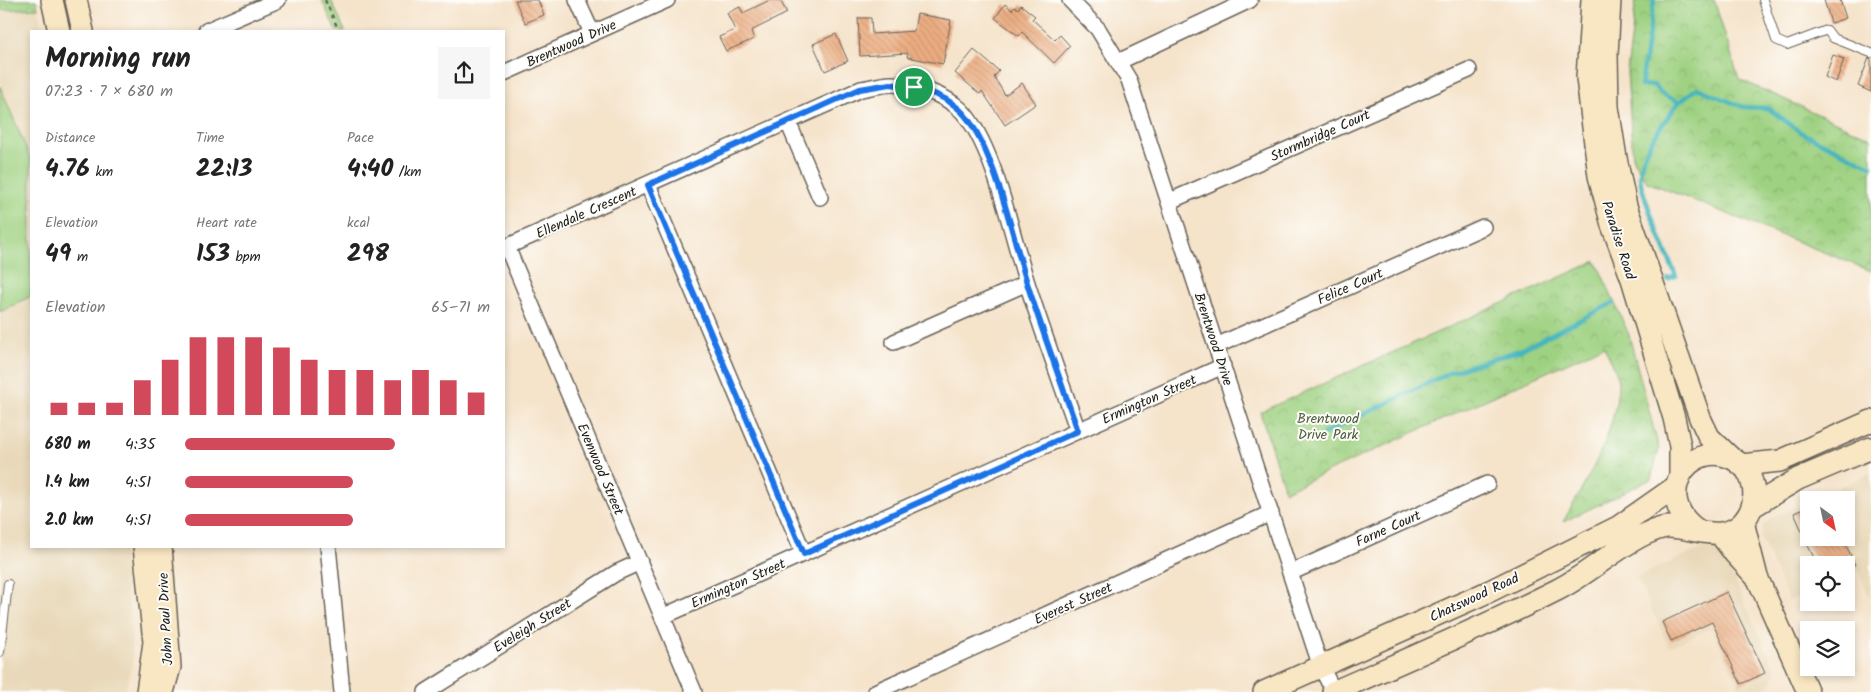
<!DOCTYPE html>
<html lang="en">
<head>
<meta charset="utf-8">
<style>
  :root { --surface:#fff; --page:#f6f6f6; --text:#222; --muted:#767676; --accent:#d1495b }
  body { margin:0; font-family:Kalam,sans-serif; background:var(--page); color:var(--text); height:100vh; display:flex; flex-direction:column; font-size:19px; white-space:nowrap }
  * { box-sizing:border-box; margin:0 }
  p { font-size:16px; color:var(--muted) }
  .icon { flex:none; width:28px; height:28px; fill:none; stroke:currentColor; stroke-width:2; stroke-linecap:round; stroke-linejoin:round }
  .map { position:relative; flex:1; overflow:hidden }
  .drawer { position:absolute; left:30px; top:30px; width:475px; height:518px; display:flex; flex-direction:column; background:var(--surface); border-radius:0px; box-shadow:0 2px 8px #0003 }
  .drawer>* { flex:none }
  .needle { width:32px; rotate:147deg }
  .fabs { position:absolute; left:1800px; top:491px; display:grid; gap:10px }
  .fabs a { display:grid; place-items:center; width:55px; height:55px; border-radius:0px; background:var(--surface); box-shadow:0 2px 8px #0003; font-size:25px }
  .pin { position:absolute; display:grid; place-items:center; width:42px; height:42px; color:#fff; margin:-21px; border:2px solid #fff; border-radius:50%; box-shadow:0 1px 5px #0007 }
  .round { display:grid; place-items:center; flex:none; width:52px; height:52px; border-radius:0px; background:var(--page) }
  .overview { display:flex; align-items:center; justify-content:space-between; height:85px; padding:0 15px }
  h1 { font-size:28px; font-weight:700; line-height:38px }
  .metrics { display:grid; grid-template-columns:repeat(3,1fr); gap:8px; height:85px; padding:5px 15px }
  .metrics div { display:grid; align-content:center }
  .metrics b { font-size:25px; font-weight:700 }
  .metrics small { font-size:14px; font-weight:400 }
  .metrics p { font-size:14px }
  .chart { height:140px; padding:10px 15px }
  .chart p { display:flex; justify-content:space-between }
  .chart svg { width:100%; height:90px; margin-top:5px; stroke:var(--accent); stroke-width:6 }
  ul { padding:0 15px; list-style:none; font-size:16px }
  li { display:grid; grid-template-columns:80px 60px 1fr; align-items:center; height:38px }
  li i { height:12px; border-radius:6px; background:var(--accent) }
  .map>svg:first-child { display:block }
</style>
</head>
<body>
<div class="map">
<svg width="1871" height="692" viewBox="0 0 1871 692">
  <defs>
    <pattern id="park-crowns" width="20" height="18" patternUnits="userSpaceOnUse" patternTransform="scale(1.25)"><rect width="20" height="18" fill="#9ed181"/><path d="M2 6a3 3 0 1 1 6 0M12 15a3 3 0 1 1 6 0" fill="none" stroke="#88b36f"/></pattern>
    <pattern id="building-back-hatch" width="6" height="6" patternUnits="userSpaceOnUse" patternTransform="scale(1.25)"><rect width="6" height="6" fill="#ecad81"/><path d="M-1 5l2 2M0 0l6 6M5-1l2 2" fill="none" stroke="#ca946f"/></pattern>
  </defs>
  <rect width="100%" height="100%" fill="#fdfcf7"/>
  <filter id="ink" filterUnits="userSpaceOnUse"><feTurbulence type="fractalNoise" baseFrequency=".02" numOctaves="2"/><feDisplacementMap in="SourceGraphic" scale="10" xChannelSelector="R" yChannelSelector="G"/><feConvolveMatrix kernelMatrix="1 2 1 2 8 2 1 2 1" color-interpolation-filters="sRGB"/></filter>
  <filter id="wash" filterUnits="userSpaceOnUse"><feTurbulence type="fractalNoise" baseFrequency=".0096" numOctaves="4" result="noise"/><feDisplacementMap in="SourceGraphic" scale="20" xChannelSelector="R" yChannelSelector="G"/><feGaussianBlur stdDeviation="1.12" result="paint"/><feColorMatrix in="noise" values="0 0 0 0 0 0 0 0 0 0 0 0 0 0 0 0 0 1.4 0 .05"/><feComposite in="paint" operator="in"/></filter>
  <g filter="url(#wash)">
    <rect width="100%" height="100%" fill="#f5e3ca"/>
    <!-- built -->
    <path fill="#e9d9ba" d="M38 8 42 31H31V546H123L133 660 125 692H0V10Z
      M1871 473V599L1858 571 1846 576V565H1809V593L1789 601 1761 538 1763 526 1771 518 1809 501V538H1846V500H1811Z
      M1702 548 1715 550 1724 558 1775 668 1773 680 1764 689 1757 692H1741L1712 628 1669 647 1637 577Z"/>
    <!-- grass -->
    <path fill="#9ed181" stroke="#5d764e" d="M322 0H331L345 31H336Z
      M0 86 31 160V296L0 312Z"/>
    <!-- park -->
    <path fill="url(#park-crowns)" stroke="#5d764e" d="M0 0H36L38 8 0 10Z
      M1636 0H1714L1739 79 1871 138V271L1647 182 1633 160 1627 72Z
      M1596 261 1629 335 1659 449 1651 479 1563 522C1587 480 1617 432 1618 382 1618 372 1608 356 1604 346L1285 491 1260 412Z"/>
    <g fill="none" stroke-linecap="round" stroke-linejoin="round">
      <!-- stream -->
      <path stroke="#45b5bd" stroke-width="4.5" d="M1654 0 1641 86 1654 85 1662 94 1679 102 1697 88 1743 107 1768 108 1800 132 1871 166
        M1668 279 1676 276C1668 256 1639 191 1640 175 1642 147 1664 123 1679 102
        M1323 434 1451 372 1520 350 1613 303"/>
    </g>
    <g id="blocks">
      <!-- building -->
      <path fill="url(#building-back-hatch)" d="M515 0H538L544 15 525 23Z
        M770 0H780L787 13 751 31 754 39 726 51 719 37 735 30 727 13 740 7 743 13Z
        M1824 0H1840L1846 18 1831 23Z
        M1005 4 1012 10 1015 7 1018 9 1021 5 1035 16 1032 19 1055 40 1060 35 1070 46 1054 63 1022 32 1019 36 995 18Z
        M917 14 951 20 943 64 907 57 908 53 860 56 858 18H871L872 34 914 31Z
        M836 34 848 61 825 71 813 44Z
        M974 50 999 71 994 77 1005 95 1022 83 1036 104 1005 125 982 91 980 94 955 73Z
        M1833 55 1844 59 1836 82 1825 77Z
        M1869 58 1871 59V92L1858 86Z
        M1809 506V538H1843L1855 565H1817L1794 513Z
        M1727 592 1765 673 1741 684 1712 622 1671 641 1662 622Z"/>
    </g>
  </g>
  <g filter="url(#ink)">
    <use href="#blocks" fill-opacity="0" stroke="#686259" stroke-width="1"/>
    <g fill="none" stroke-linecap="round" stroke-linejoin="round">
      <!-- lane casing -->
      <g stroke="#686259" stroke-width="10">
        <path id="lane" d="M1763 0 1776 40 1787 45 1827 30 1833 38 1871 53
          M0 652 8 584"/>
      </g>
      <!-- street casing -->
      <g stroke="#686259" stroke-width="18">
        <path id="street" d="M577 0 592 33
          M1070 0 1098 29 1129 80 1314 646 1321 667 1334 692
          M206 31 278 0
          M1120 61 1250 0
          M504 73 667 0
          M788 122 820 197
          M648 185 804 554
          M1170 201 1469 70
          M507 247 694 692
          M504 248 861 89C870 88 881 84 891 84 914 84 944 94 961 110 994 143 1012 237 1027 283 1043 333 1061 382 1078 431
          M894 342 1027 283
          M1216 346 1483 227
          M328 546 342 692
          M1290 573 1487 484
          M664 616 1223 366
          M426 692 616 573 640 562
          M875 692 1271 513"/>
      </g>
      <!-- secondary casing -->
      <g stroke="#686259" stroke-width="24">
        <path id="secondary" d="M52 0 59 31
          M76 0 83 31
          M1592 0 1587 78 1599 176 1612 225 1632 279 1674 418 1680 446V475
          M1610 0 1607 55 1608 107 1616 158 1626 206 1700 418 1709 437 1731 458
          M1741 465 1780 461 1871 421
          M1752 507 1798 479 1871 448
          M1743 522 1757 577 1808 692
          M1720 534 1735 554 1756 577
          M144 546 154 642 147 692
          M161 546 170 667 163 692
          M1264 692 1490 591 1618 527 1675 487
          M1333 692C1408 659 1484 627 1557 590 1587 575 1613 550 1643 535 1650 532 1661 527 1668 527 1693 527 1723 544 1743 522 1761 502 1756 469 1731 458 1687 439 1650 500 1699 531"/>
      </g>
      <!-- path -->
      <path stroke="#686259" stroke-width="2.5" stroke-dasharray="4 4" stroke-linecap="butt" d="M325 0 339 31"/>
      <!-- lane -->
      <use href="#lane" stroke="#fff" stroke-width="8"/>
      <!-- street -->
      <use href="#street" stroke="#fff" stroke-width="15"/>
      <!-- secondary -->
      <use href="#secondary" stroke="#f9e7c3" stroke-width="21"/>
    </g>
  </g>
  <g fill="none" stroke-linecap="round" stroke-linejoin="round" filter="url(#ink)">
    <!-- route casing -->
    <g stroke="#fff" stroke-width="10">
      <path id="route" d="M890 84C915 87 941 92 960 110 993 141 1013 238 1027 283 1043 333 1061 382 1078 431L804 554 648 185 860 89Z"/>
    </g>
    <!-- route -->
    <use href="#route" stroke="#1a73e8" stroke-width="6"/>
  </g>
  <g text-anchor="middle" stroke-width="4" stroke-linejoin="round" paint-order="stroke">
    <!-- street labels -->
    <g font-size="14" fill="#1c1c1c" stroke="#fdfcf7">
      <text transform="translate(571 43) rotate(-24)" y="5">Brentwood Drive</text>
      <text transform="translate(1320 135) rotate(-24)" y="5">Stormbridge Court</text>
      <text transform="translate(586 212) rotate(-24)" y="5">Ellendale Crescent</text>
      <text transform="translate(1619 240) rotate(72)" y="5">Paradise Road</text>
      <text transform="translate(1350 286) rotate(-24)" y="5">Felice Court</text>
      <text transform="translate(1214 339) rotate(72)" y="5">Brentwood Drive</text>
      <text transform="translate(1149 399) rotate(-24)" y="5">Ermington Street</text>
      <text transform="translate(601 469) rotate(67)" y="5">Evenwood Street</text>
      <text transform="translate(1388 528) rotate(-24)" y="5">Farne Court</text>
      <text transform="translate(738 583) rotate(-24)" y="5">Ermington Street</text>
      <text transform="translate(1474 597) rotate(-25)" y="5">Chatswood Road</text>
      <text transform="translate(1073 603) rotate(-24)" y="5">Everest Street</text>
      <text transform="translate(165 619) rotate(-93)" y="5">John Paul Drive</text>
      <text transform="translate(532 625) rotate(-32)" y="5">Eveleigh Street</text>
    </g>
    <!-- park labels -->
    <g font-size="14" fill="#4a5b3f" stroke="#fdfcf7">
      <text x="1328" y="423">Brentwood<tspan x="1328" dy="16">Drive Park</tspan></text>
    </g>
  </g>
</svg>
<div class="fabs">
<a><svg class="needle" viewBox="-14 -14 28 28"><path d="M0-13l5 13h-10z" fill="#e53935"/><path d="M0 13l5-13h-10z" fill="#767676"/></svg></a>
<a><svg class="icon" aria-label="locate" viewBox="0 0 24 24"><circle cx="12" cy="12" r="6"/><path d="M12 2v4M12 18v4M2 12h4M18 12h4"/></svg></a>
<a><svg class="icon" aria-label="layers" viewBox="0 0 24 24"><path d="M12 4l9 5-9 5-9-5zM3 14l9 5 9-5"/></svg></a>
</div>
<div class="pin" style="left:914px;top:87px;background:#1e9e55"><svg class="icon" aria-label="arrive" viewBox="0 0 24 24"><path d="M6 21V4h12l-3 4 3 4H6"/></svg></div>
<section class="drawer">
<div class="overview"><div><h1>Morning run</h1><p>07:23 · 7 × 680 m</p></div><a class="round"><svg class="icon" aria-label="share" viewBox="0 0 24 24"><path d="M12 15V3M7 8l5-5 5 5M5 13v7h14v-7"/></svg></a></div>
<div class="metrics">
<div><p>Distance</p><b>4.76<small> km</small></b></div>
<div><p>Time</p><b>22:13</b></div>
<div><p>Pace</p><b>4:40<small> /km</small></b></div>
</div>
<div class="metrics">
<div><p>Elevation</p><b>49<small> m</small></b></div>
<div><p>Heart rate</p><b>153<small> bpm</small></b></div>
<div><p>kcal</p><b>298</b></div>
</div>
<div class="chart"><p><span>Elevation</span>65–71 m</p>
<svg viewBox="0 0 160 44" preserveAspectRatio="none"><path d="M5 44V38M15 44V38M25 44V38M35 44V27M45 44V17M55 44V6M65 44V6M75 44V6M85 44V11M95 44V17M105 44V22M115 44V22M125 44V27M135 44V22M145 44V27M155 44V33"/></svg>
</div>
<ul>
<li><b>680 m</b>4:35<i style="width:69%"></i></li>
<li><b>1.4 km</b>4:51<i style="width:55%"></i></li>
<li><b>2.0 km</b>4:51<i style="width:55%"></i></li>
</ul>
</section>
</div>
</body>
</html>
